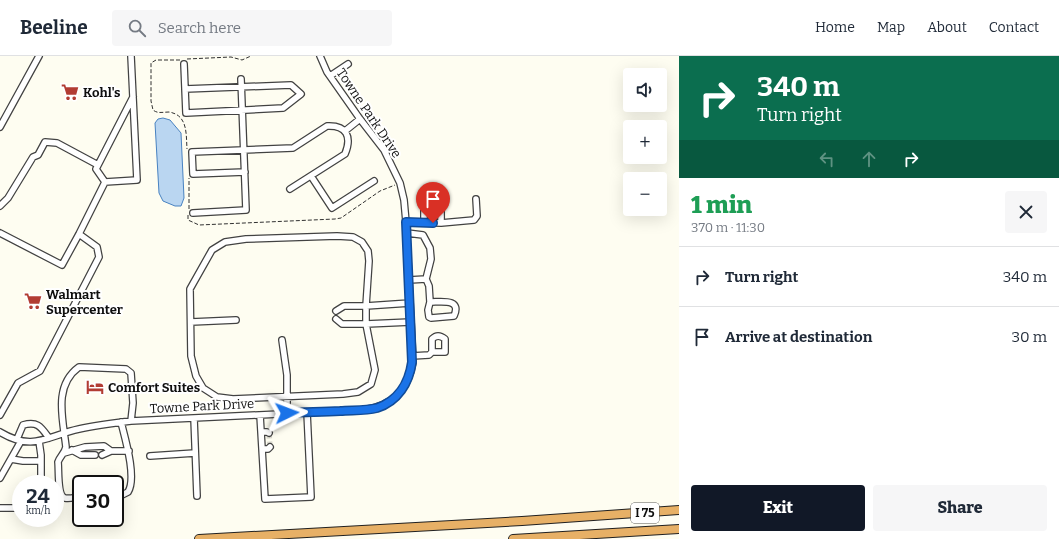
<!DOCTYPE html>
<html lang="en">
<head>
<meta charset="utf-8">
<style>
  body { margin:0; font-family:Bitter,serif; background:#f6f6f7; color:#1f2937; height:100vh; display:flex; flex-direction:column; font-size:15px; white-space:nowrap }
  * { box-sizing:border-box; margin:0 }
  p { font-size:13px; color:#747a83 }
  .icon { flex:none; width:22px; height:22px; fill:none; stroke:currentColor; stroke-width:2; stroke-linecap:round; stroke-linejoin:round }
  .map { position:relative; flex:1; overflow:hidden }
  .panel { display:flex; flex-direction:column; background:#fff; width:380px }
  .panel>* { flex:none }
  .hud { background:#0b6e4f; color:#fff; overflow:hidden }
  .tools { position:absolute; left:623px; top:12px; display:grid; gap:8px }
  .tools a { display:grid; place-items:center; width:44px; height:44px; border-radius:4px; background:#fff; box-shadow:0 4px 16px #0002; font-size:20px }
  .speed { position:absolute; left:12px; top:419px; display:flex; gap:8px; font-size:20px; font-weight:700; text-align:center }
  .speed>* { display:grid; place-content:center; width:52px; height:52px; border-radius:50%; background:#fff; box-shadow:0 4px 16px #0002; line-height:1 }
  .speed small { font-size:10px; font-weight:400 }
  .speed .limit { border:2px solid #111; border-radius:6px; background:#fff; color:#111 }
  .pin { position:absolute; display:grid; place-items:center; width:34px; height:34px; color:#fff; margin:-41px -17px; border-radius:50% 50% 50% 0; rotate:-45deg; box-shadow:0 0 4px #0007 }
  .pin .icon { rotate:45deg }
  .me { position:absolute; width:44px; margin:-22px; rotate:87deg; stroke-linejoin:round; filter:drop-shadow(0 0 3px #0008) }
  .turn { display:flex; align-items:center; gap:14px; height:84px; padding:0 12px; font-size:18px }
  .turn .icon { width:52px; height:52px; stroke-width:2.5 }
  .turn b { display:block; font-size:28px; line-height:34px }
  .lanes { display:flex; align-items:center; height:38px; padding:0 12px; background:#0003; justify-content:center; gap:20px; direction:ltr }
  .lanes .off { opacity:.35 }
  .round { display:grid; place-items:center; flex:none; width:42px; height:42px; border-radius:4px; background:#f6f6f7 }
  .overview { display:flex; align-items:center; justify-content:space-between; height:68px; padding:0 12px }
  h1 { font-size:24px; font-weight:800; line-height:30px; color:#1e9e55 }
  .button { display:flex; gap:8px; margin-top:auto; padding:8px 12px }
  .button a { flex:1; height:46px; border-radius:4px; background:#111827; color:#fff; font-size:16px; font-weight:800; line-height:46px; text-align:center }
  .button a+a { background:#f6f6f7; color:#1f2937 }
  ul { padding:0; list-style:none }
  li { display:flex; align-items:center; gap:12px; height:60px; padding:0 12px; border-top:1px solid #e0e1e3 }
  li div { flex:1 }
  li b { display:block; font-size:15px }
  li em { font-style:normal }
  header { display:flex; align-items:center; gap:24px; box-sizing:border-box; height:56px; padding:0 20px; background:#fff; border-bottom:1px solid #e0e1e3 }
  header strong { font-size:19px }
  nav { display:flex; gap:22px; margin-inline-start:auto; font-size:14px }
  .search { width:280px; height:36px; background:#f6f6f7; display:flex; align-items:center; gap:10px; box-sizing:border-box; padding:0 14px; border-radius:4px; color:#747a83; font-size:15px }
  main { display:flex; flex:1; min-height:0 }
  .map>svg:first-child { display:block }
</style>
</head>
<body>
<header>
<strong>Beeline</strong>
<div class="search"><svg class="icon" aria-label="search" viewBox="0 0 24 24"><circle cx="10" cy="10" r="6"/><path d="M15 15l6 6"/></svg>Search here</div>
<nav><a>Home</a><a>Map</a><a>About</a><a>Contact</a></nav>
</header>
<main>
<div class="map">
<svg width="679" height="483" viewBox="0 0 679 483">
  <rect width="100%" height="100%" fill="#fefdf1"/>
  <path fill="#bad6f1" stroke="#4882c1" d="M163 62 170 64 181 77 184 142 181 150H175L163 145 159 137 155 67 158 63Z"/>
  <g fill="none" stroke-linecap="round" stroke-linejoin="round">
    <path stroke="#dad9cf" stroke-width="5.5" stroke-dasharray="5.5 3" stroke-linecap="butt" d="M269 377 270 391"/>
    <g stroke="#424242" stroke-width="8">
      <path id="minor" d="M184 8 186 57 283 52 301 38 291 29 185 33
        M330 20 348 8
        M0 71 39 0
        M345 75 360 63
        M245 116 193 118 192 96 293 92 327 70C347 69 352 81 345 98L290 133
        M311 120 332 152 374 125
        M105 126 137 124 131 0
        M0 150 8 142 33 101 38 99 45 86 57 87 98 109
        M193 157 246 154 241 23
        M406 166 441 167 474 164 477 160 476 143
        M424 167V144L426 141C429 141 434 140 437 141 442 143 441 162 441 167
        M0 177 62 209 79 178 105 126 96 113 133 41
        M407 177 423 179 430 192 431 203 426 223 429 230 430 246 428 254 429 261 431 262 454 260C462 242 441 246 430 246
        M409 224 426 223
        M410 247 366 250 369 205 368 195 362 186 353 181 337 180 246 183 225 186 212 194 190 233 191 300 196 320 203 332 217 341 233 343 343 338 358 336 371 328 375 314 366 268 411 266
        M336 263 342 268H366V250H344L336 255
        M191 266 236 264
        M282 284 287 319V357
        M412 300 429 299 432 296H445V283C440 279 436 279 432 283V296
        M0 359 18 327 40 315 99 201 97 191 79 178
        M260 359 265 443 311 441 307 356
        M194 362 197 440
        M0 376C33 396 47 380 79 373 97 369 114 367 131 365L363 354C392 350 408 335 413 306L406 166 404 144 400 127 384 94 360 63 327 16 320 0
        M261 376H267L269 377
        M17 383 23 369C38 365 41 371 49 382
        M39 385 41 399V428
        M262 393H268L270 391
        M72 394 81 399H95
        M64 397 85 391 104 390 111 395H129
        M102 399 111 395
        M150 400 195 397
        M11 403 23 405H41
        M0 422 21 385
        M115 440 122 439 128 436C137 422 125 382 121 366
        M81 441C76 441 70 443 65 442 57 440 59 413 58 406 60 400 65 397 66 391 63 363 53 330 79 311L126 313 131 317 133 347 131 365
        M0 452H21"/>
    </g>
    <g stroke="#202020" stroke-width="10">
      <path id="highway" d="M199 483 522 465 679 454
        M513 483 679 473"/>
    </g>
    <path stroke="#313131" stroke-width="1" stroke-dasharray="4 2" stroke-linecap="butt" d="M187 3 231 1 242 4 251 0
      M180 4H156L151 7V45L153 54C158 58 163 56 169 56 188 59 186 78 187 93
      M189 153V122
      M188 159V164L199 169 335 163 341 162 380 135 395 129"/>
    <use href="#minor" stroke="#fff" stroke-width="5.5"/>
    <use href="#highway" stroke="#e7b066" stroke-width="8"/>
  </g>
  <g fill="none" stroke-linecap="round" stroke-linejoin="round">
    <g stroke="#114b97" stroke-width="10">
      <path id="route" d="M287 357C305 356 322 356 340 355 352 354 365 355 377 352 398 345 409 327 412 306L406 166 433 167"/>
    </g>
    <use href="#route" stroke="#1a73e8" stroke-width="7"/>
  </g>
  <defs>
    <g id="supermarket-bare" transform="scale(1.38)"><path d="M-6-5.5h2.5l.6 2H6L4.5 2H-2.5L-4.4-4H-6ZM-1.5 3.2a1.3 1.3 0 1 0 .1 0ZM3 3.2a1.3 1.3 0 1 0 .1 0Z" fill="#b23c33" stroke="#fff" stroke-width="2.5" paint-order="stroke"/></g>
    <g id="hotel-bare" transform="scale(1.38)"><path d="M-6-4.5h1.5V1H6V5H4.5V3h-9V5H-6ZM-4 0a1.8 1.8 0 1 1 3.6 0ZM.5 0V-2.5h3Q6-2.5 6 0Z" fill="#b23c33" stroke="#fff" stroke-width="2.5" paint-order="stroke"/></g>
  </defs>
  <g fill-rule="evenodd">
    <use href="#supermarket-bare" x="70" y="36"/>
    <use href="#supermarket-bare" x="33" y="245"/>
    <use href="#hotel-bare" x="95" y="331"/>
  </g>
  <g text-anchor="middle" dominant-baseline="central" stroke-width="4" stroke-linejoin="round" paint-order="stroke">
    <rect fill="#fff" stroke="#575757" stroke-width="1" x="631" y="447" width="28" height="20" rx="3"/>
    <g font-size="12" font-weight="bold" fill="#0f0f0f">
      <text x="645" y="457">I 75</text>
    </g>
    <g font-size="13" font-weight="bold" fill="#0f0f0f" stroke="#fff" text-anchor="start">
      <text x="83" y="36">Kohl's</text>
      <text x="46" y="238">Walmart<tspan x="46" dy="15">Supercenter</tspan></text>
      <text x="108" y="331">Comfort Suites</text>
    </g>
    <g font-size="13" fill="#0f0f0f" stroke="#fff">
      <text transform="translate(369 57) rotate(56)">Towne Park Drive</text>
      <text transform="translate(202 350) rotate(-3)">Towne Park Drive</text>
    </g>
  </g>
</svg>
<div class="tools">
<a><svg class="icon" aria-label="sound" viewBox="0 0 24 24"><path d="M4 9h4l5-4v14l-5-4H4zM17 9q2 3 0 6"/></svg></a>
<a>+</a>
<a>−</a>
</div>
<div class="speed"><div>24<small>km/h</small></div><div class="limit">30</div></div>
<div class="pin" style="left:433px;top:167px;background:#d93025"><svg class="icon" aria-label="arrive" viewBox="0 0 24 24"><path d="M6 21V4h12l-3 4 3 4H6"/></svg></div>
<svg class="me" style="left:287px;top:357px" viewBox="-20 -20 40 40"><path d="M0-17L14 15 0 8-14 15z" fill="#1a73e8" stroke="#fff" stroke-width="4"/></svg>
</div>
<section class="panel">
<div class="hud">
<div class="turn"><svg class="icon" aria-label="right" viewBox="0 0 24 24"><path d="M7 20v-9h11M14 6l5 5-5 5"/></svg><div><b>340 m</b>Turn right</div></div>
<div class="lanes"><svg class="icon off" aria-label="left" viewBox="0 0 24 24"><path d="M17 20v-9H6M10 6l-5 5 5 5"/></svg><svg class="icon off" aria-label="ahead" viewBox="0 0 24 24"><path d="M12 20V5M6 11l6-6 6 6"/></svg><svg class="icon" aria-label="right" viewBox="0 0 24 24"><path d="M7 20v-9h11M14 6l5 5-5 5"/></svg></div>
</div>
<div class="overview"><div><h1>1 min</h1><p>370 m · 11:30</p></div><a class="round"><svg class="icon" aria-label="close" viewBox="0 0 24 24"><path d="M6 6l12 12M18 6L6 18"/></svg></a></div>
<ul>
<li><svg class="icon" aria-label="right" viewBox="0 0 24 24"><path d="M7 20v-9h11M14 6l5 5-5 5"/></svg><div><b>Turn right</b></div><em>340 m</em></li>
<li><svg class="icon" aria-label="arrive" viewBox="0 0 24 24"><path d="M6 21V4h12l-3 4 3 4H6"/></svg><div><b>Arrive at destination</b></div><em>30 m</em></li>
</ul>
<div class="button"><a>Exit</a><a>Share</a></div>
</section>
</main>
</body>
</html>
